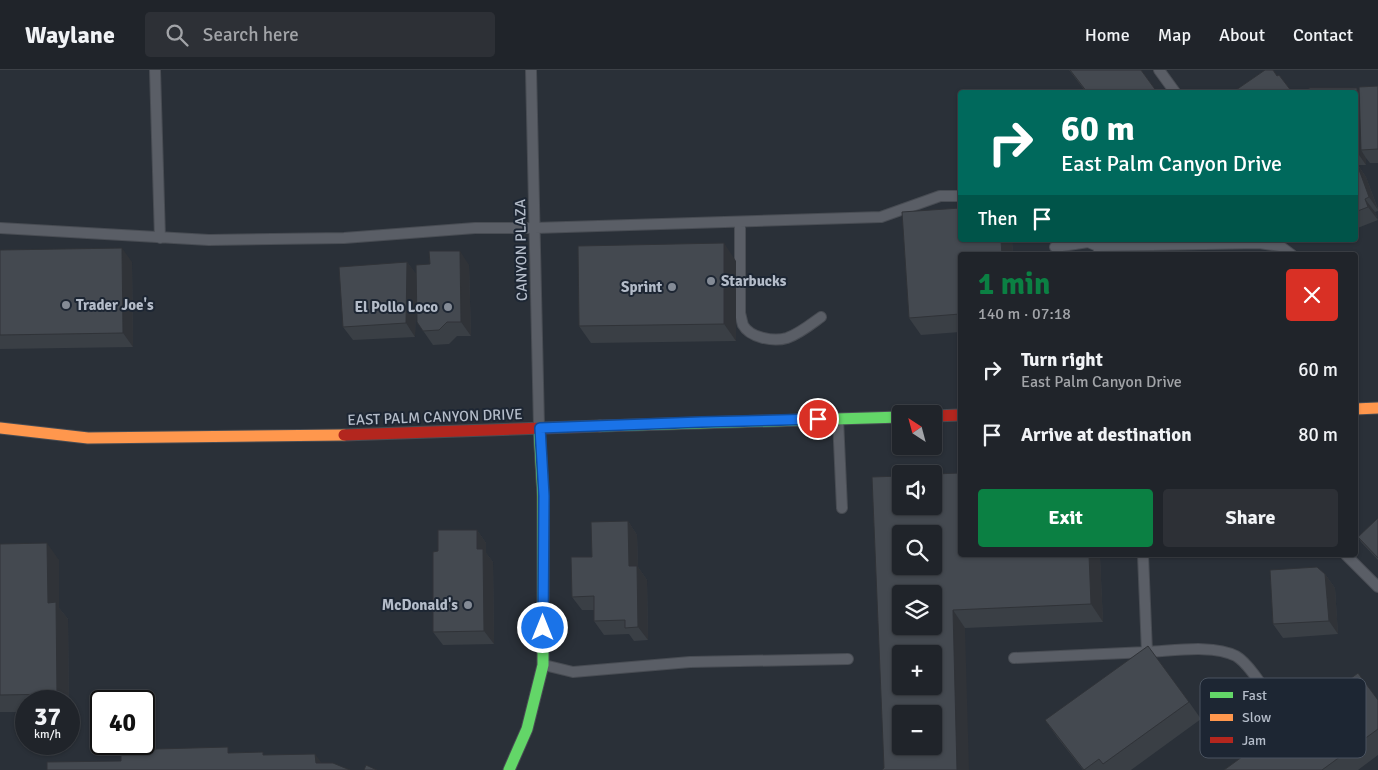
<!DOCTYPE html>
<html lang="en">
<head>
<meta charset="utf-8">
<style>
  body { margin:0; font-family:Signika,sans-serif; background:#2d3036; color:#f1f3f6; height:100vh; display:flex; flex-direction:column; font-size:19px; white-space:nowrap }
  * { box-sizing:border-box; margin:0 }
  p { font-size:16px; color:#a2a4a8 }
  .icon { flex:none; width:28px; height:28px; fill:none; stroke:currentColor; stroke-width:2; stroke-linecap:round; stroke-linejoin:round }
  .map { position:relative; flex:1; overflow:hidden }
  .details { position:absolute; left:958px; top:182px; width:400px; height:305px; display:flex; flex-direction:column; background:#20242a; border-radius:5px; box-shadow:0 1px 4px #0004,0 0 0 1px #3d4147 }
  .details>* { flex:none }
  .banner { position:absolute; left:958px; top:20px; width:400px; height:152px; border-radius:5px; box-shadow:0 1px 4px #0004,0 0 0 1px #3d4147; background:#00695c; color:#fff; overflow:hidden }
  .needle { width:32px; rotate:324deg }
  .tools { position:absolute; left:892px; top:335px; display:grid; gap:10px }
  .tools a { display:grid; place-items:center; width:50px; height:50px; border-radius:5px; background:#20242a; box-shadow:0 1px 4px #0004,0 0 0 1px #3d4147; font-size:25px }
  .speed { position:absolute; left:15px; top:620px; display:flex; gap:10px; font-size:25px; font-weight:700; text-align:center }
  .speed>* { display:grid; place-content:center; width:65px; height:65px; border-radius:50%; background:#20242a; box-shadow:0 1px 4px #0004,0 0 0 1px #3d4147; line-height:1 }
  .speed small { font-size:12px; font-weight:400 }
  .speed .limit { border:2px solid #111; border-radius:8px; background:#fff; color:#111 }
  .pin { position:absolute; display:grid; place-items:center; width:42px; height:42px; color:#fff; margin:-21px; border:2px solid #fff; border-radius:50%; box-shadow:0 1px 5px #0007 }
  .me { position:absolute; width:55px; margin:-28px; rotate:0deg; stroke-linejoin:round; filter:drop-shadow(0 0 4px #0008) }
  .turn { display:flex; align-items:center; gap:18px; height:105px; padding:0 20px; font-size:22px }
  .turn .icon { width:65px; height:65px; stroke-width:2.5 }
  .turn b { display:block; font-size:35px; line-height:42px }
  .then { display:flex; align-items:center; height:48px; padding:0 20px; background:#0003; gap:10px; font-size:19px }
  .round { display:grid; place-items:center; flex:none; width:52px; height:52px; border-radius:5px; background:#2d3036 }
  .summary { display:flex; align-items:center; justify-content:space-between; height:85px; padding:0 20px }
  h1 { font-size:30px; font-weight:700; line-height:38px; color:#0b8043 }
  .primary-button { display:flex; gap:10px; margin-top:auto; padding:10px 20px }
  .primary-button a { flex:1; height:58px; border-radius:5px; background:#0b8043; color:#fff; font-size:20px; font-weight:700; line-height:58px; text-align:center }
  .primary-button a+a { background:#2d3036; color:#f1f3f6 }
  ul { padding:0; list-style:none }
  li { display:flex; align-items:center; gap:15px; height:65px; padding:0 20px }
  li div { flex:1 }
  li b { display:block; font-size:19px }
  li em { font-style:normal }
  header { display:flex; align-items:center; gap:30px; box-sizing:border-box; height:70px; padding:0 25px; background:#20242a; border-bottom:1px solid #3d4147 }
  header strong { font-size:24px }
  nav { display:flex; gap:28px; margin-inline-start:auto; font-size:18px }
  .search { width:350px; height:45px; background:#2d3036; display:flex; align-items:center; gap:12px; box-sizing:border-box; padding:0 18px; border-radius:5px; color:#a2a4a8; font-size:19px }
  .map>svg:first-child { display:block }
</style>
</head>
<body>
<header>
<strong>Waylane</strong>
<div class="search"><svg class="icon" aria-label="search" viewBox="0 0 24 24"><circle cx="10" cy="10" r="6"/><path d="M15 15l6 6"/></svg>Search here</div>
<nav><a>Home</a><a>Map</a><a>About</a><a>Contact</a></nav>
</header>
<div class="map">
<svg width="1378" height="700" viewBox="0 0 1378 700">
  <rect width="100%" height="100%" fill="#2a3038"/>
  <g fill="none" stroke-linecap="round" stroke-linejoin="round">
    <g stroke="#484c53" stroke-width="12">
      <path id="lane" d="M155 0 160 168
        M531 0 539 357
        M1159 0 1175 22
        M740 152V243C741 247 742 252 743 255 750 268 774 272 787 268 799 264 810 255 821 247
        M0 158 209 170 344 168 475 158H535L881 147 940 126H960
        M1098 176 1259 173 1280 176 1292 185
        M1055 177 1088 172 1098 176 1100 185
        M838 349 842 438
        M1346 485 1378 517
        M1147 582C1172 581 1213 574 1236 586 1250 594 1268 625 1277 638
        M1014 588 1147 582 1143 485
        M544 595 573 602 690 592 848 589"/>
    </g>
    <g stroke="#484c53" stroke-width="13">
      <path id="fast" d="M600 356 901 347
        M509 700 527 659 543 595V426L539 358"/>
    </g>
    <g stroke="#484c53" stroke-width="13">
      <path id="slow" d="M1355 339 1378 338
        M0 358 88 368 344 365"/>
    </g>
    <g stroke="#484c53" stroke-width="13">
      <path id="jam" d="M934 346 960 345
        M344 365 600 356"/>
    </g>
    <use href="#lane" stroke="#5a5e66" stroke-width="10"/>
    <use href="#fast" stroke="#63d668" stroke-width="11"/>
    <use href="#slow" stroke="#ff974d" stroke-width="11"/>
    <use href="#jam" stroke="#b3261e" stroke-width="11"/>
  </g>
  <path fill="#3a3f45" d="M1069 0H1141L1157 22H1086Z
    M1378 16V93H1370L1366 88V95H1358L1366 107 1378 139V141L1375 142 1378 150 1355 159V22Z
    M960 170H1012L1013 185H960V262L921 265 909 248Z
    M0 180 132 192 133 277 0 279Z
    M736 191V271L591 273 579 256Z
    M407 192 416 204 469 195 471 266H457L449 274 433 275 417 252 416 227 415 267 353 270 343 257Z
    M1378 448V490L1361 472 1358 467Z
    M628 451 637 465 638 497 647 510 648 570 634 571 629 564 604 565 594 551V540H582L572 527 592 487Z
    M477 460 486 473V483L493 492 494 574 443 575 433 562 438 481Z
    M0 474 59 490V538L68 549 69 641V631H26V642H0Z
    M960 485H1108V487H1100L1103 552 965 558 884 698Z
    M1325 504 1335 518 1338 564 1283 568 1273 554Z
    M1378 630V685L1358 700H1224L1324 639Z
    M1189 632 1201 649 1131 700H1083L1057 667 1045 650Z"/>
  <path fill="#303338" d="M1357 18 1367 31 1361 80 1366 88V95L1357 82Z
    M1357 94 1366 107 1378 140 1369 127Z
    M1365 129 1375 142 1378 150 1368 137Z
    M1001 170H1012L1013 185H1002Z
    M724 173 736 191V271L724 254Z
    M122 178 132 192 133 277 123 263Z
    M460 181 469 195 471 266 461 252Z
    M407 192 417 205 415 267 406 253Z
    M628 451 637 465 638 497 647 510 648 570 638 557 629 496Z
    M477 460 486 473V483L493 492 494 574 484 561 477 479Z
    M47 473 59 490V538L68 549 69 641V631H62L57 624 48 533Z
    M1089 485H1098L1100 487 1103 552 1091 534Z
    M1325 504 1335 518 1338 564 1329 551Z
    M953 540 965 558 969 700H957Z
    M315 684 327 700 316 693Z"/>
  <path fill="#444950" stroke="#303338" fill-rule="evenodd" d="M1070 0H1141L1157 22H1087Z
    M1265 0H1273L1277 6 1279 5 1292 22H1233Z
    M1378 16V79L1361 80 1359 17Z
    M1309 18H1357V82H1355V22H1309Z
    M1355 94H1357L1369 127 1365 129 1368 137 1355 142Z
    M960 138V170H1001L1002 185H960V244L909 248 902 142Z
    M724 173V254L579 256 578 176Z
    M122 178 123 263 0 265V180Z
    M429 181H460L461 252H447L439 260 423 261 417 252 416 195 430 194Z
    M407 192 406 253 343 257 339 197Z
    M960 403V485H1089L1091 534 953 540 957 700H882L884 698 872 407 901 406V436H934V404ZM901 464H934V496H901ZM901 524H934V556H901ZM901 584H934V616H901ZM901 644H934V676H901Z
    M1378 448V488L1358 467Z
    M628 451 629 496H637L638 557 625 558V550L594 551V526L572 527 571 487H592L591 452Z
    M438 460H477V479H483L484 561 433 562V482L438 481Z
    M47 473 48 533 56 532 57 624 0 625V474Z
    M1317 497 1325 504 1329 551 1273 554 1270 500Z
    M1148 576 1189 632 1103 694 1099 689 1084 700 1045 650Z
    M1358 603 1378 630V659L1322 700H1224L1319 631 1324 639 1340 627 1335 620Z
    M228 677V683L263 682V685L315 684 316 693H333L350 700H47V692L121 691V680Z
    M366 695 377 700H364Z"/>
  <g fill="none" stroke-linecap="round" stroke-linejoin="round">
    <g stroke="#114b97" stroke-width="12">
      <path id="route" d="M543 558 544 426 540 358 701 352 818 349"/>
    </g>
    <use href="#route" stroke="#1a73e8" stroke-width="9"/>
  </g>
  <g fill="#848b96" stroke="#1d2633" stroke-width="2">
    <circle cx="711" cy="211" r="5"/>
    <circle cx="672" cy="217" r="5"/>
    <circle cx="66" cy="235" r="5"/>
    <circle cx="448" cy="237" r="5"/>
    <circle cx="468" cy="535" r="5"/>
  </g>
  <g text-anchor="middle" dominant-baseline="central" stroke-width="4" stroke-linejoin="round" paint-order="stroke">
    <g font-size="15" fill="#b4bcc9" stroke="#1d2633">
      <text transform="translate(521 180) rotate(-91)">CANYON PLAZA</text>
      <text transform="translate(435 347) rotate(-2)">EAST PALM CANYON DRIVE</text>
    </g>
    <g font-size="15" font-weight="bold" fill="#b4bcc9" stroke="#1d2633" text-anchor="end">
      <text x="721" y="211" text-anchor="start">Starbucks</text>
      <text x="662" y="217">Sprint</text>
      <text x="76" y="235" text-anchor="start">Trader Joe's</text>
      <text x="438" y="237">El Pollo Loco</text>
      <text x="458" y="535">McDonald's</text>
    </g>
  </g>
  <rect x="1200" y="608" width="166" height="80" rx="8" fill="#1d2633" stroke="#4a5360" stroke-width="1"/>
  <rect x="1210" y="622" width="23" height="6" fill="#63d668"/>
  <rect x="1210" y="644" width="23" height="7" fill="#ff974d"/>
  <rect x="1210" y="667" width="23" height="6" fill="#b3261e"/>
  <g font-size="14" fill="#b4bcc9">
    <text x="1242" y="630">Fast</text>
    <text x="1242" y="652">Slow</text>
    <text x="1242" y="675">Jam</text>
  </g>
</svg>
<div class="tools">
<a><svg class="needle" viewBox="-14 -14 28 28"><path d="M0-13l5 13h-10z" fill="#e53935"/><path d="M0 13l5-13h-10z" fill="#a2a4a8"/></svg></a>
<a><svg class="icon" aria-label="sound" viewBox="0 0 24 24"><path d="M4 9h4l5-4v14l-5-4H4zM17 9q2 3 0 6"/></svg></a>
<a><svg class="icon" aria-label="search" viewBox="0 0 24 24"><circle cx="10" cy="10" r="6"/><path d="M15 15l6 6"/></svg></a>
<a><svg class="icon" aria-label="layers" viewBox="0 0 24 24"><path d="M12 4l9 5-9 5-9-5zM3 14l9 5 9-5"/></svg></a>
<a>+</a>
<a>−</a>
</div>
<div class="speed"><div>37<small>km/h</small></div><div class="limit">40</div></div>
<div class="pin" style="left:818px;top:349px;background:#d93025"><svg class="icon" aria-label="arrive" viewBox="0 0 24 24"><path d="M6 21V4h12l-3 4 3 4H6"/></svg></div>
<svg class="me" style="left:543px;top:558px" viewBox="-20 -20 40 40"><circle r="17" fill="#1a73e8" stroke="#fff" stroke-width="3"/><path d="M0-11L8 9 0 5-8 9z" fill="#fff"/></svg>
<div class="banner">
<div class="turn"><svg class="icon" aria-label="right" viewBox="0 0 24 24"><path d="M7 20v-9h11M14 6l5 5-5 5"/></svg><div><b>60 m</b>East Palm Canyon Drive</div></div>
<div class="then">Then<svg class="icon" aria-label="arrive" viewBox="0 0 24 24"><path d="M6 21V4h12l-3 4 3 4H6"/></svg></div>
</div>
<section class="details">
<div class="summary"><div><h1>1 min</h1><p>140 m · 07:18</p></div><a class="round" style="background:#d93025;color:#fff"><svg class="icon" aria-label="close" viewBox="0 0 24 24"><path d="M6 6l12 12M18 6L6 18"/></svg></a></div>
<ul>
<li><svg class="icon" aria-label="right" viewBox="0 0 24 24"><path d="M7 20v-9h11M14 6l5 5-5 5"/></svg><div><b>Turn right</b><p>East Palm Canyon Drive</p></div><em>60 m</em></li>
<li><svg class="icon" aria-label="arrive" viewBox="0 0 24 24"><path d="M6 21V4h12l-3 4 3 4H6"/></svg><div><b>Arrive at destination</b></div><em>80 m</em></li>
</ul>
<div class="primary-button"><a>Exit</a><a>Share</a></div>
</section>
</div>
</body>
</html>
